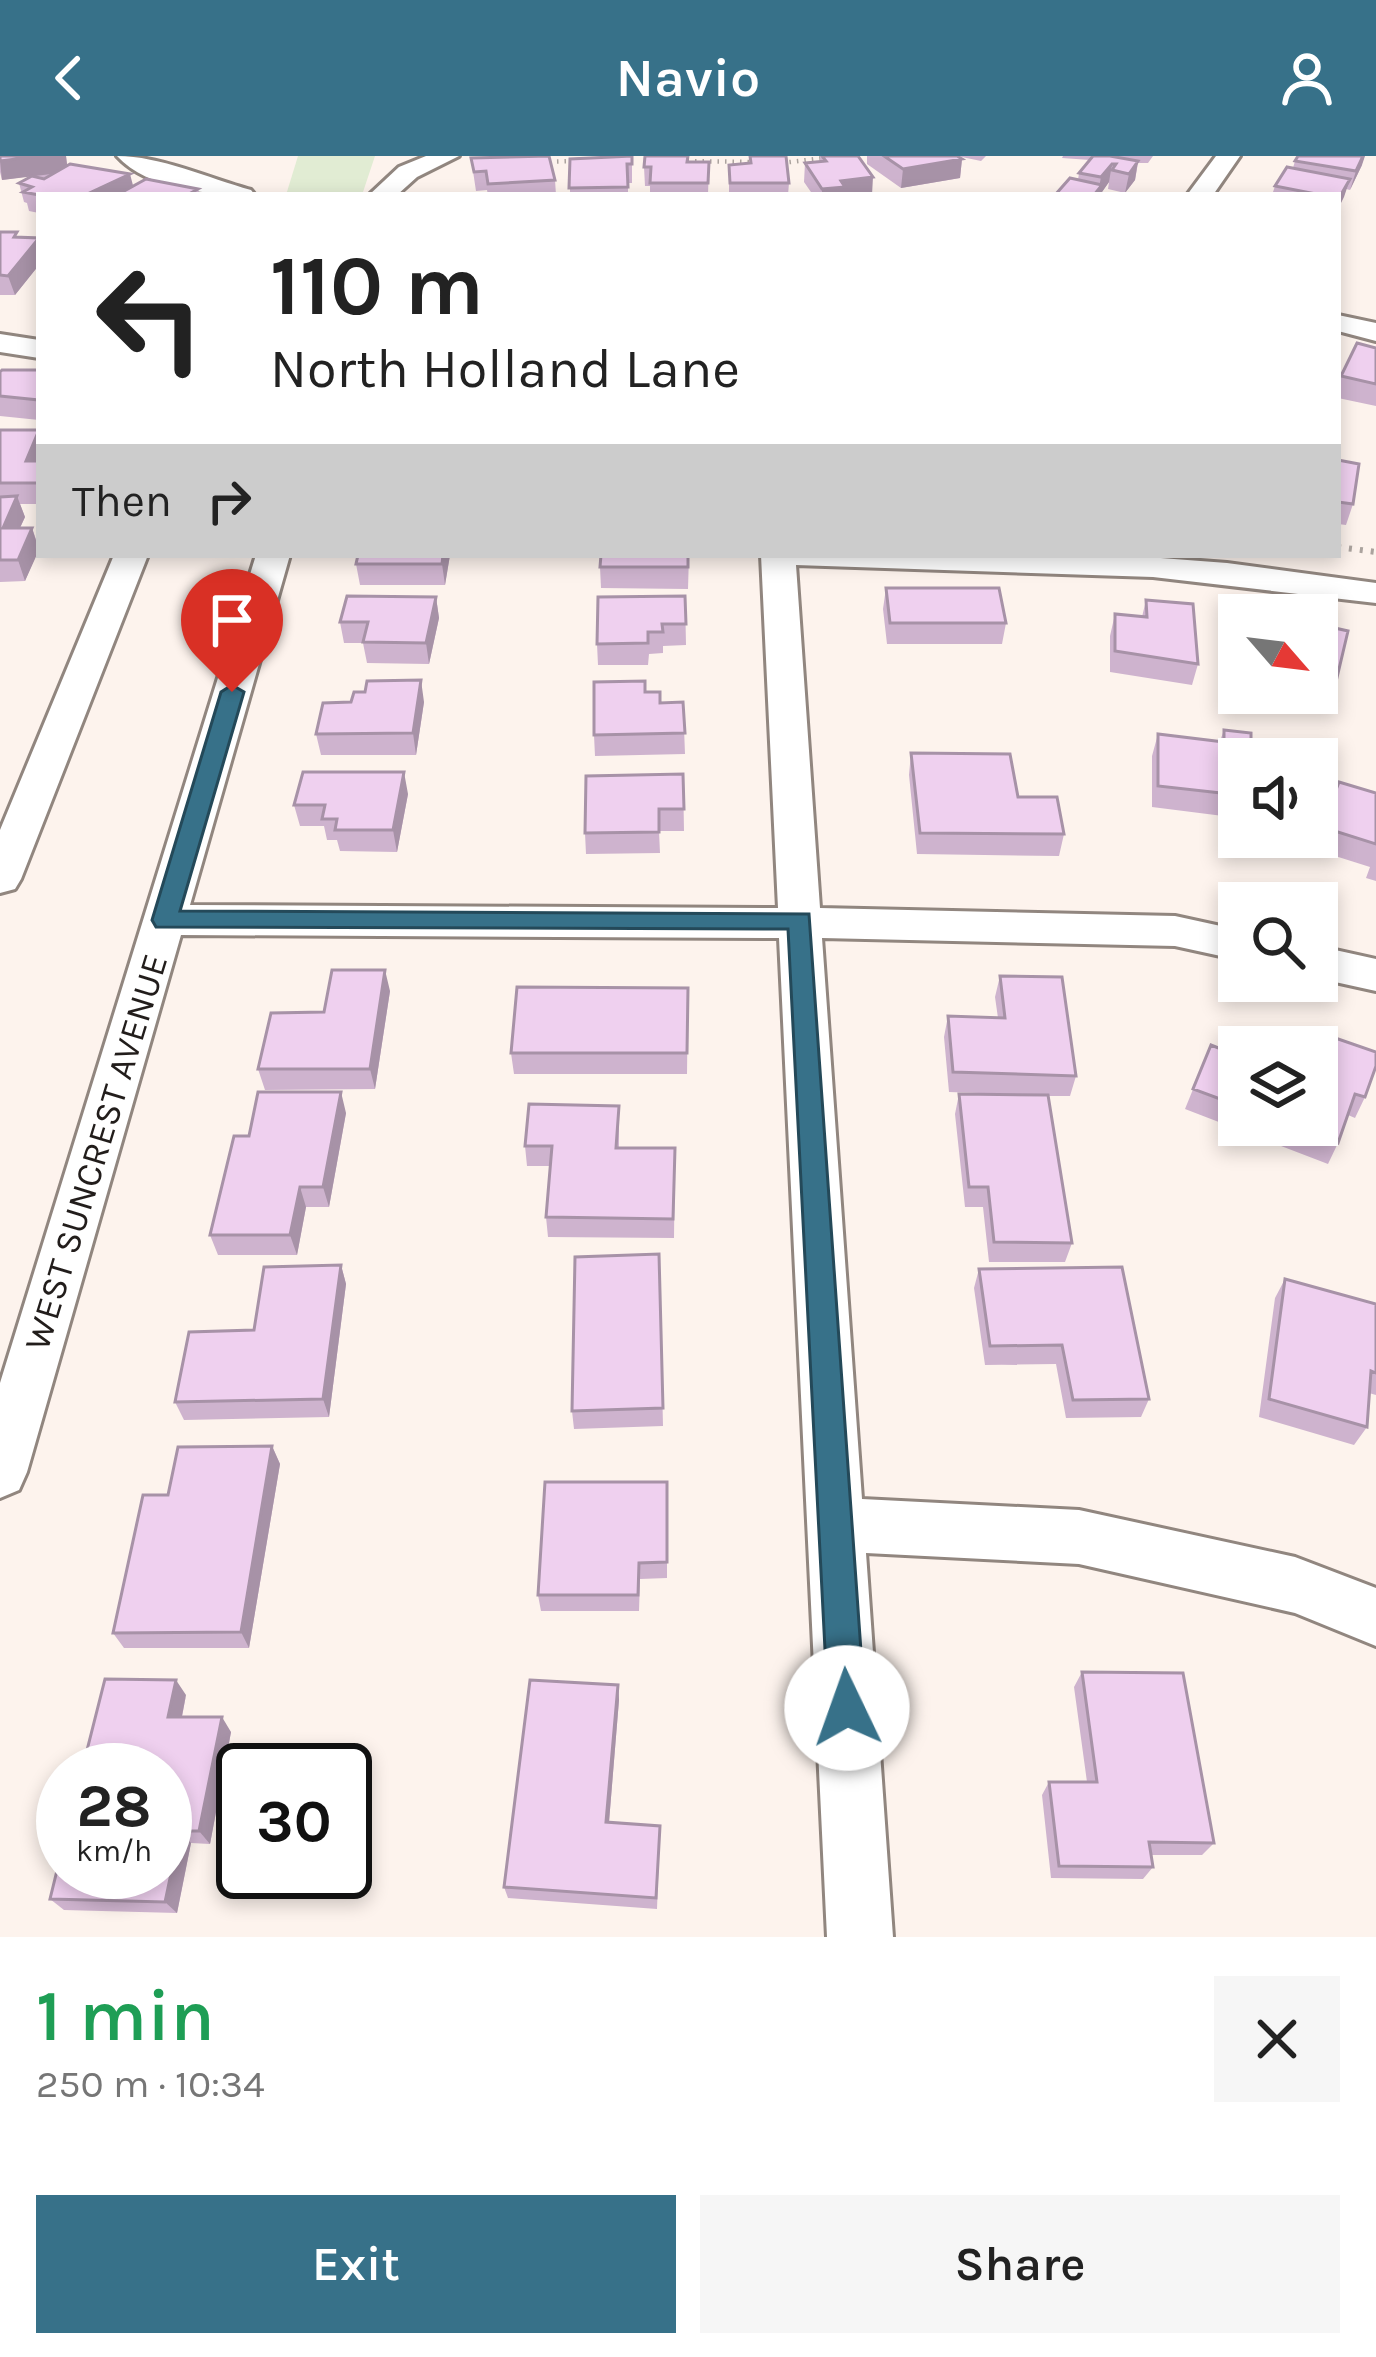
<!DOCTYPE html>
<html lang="en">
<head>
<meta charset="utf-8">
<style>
  body { margin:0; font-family:Karla,sans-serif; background:#f6f6f6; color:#222; height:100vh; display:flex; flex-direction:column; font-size:45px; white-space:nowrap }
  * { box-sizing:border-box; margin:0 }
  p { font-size:39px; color:#767676 }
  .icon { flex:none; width:66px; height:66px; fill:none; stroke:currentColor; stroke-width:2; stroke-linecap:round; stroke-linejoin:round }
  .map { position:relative; height:1781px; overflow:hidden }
  .details { display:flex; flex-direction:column; background:#fff; flex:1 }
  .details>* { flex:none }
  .top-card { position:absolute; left:36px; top:36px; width:1305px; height:366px; border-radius:0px; box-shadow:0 6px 18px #0003; background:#fff; color:#222; overflow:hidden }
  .needle { width:78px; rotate:118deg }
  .fabs { position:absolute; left:1218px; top:438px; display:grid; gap:24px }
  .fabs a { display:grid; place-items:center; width:120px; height:120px; border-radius:0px; background:#fff; box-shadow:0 6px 18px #0003; font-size:60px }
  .speed { position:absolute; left:36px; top:1587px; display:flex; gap:24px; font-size:60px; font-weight:700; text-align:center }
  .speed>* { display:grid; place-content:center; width:156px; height:156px; border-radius:50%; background:#fff; box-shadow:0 6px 18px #0003; line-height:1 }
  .speed small { font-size:30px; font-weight:400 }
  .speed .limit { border:6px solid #111; border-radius:18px; background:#fff; color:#111 }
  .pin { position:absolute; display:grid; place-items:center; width:102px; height:102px; color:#fff; margin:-123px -51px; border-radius:50% 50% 50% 0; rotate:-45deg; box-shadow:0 0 12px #0007 }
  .pin .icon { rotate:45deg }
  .me { position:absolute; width:132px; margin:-66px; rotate:357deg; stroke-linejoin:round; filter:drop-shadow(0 0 9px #0008) }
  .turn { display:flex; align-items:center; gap:42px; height:252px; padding:0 36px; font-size:54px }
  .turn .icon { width:156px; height:156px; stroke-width:2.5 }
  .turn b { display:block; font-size:84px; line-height:102px }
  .then { display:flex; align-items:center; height:114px; padding:0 36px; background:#0003; gap:24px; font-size:45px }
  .round { display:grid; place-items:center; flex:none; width:126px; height:126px; border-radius:0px; background:#f6f6f6 }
  .head { display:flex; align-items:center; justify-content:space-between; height:204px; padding:0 36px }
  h1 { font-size:72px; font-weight:600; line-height:90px; color:#1e9e55 }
  .cta { display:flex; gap:24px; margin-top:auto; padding:24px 36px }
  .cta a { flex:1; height:138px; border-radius:0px; background:#377189; color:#fff; font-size:48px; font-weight:600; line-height:138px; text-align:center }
  .cta a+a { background:#f6f6f6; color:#222 }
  header { display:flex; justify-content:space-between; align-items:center; height:156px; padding:0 36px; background:#377189; color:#fff; font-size:54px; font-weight:600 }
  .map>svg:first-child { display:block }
</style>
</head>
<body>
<header><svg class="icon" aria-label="back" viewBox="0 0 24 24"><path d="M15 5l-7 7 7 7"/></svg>Navio<svg class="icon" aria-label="person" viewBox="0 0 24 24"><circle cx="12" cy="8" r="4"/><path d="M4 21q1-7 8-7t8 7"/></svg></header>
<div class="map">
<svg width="1376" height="1781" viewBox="0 0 1376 1781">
  <rect width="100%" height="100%" fill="#fdf3ed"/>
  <path fill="#e1ecd3" d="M298 0H375L362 39H286Z"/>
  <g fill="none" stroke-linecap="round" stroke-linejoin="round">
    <g stroke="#91867f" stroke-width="6">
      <path id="street" d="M117 0C160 0 208 22 251 34L255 39C211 39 148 34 117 0Z
        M426 0H459L417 21 397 39H369L399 11Z
        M1216 0H1240L1213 39H1187Z
        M1338 159 1376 167V185L1338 175Z
        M0 178 39 184V202L0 196Z
        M114 399H148L21 723 15 733 0 737V674Z
        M256 399H290L190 749 778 752 761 399H1121L1227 407 1376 427V447L1153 421 796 409 820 752 1175 760 1239 774V804L1175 790 822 782 862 1343 1079 1354 1295 1401 1376 1432V1490L1295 1457 1079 1408 866 1397 893 1781H827L779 782 181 779 27 1316 19 1334 0 1342V1227Z
        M1317 790 1376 803V835L1317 822Z"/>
    </g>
    <path stroke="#aba39e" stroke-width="4.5" stroke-dasharray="1.5 6" stroke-linecap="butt" d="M680 5 755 6
      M542 6 575 5
      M782 7 840 0"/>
    <path stroke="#aba39e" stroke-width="6" stroke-dasharray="3 8" stroke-linecap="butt" d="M1338 391 1376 396"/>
    <use href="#street" fill="#fff" fill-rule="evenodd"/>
  </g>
  <path fill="#ceb3ce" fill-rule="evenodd" d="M0 0H69H66L67 10 133 30 198 33 200 39H39V57L29 55 27 47 24 46 19 27 31 20 2 24 0 16Z
    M632 0V27H628V39H570V3Z
    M750 0 789 27 788 39H729V9L750 7Z
    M820 0H858L872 39H813L804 26 805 7 820 6Z
    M867 0H986L981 5 957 0 962 3 960 22 901 32 867 8Z
    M1063 0H1153L1148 7H1138L1135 24 1125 37 1108 33 1109 26 1101 37 1078 24 1079 17 1090 4 1062 2Z
    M471 2 555 24 556 39H488L487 34 476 35Z
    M1295 5 1362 9 1350 34 1346 33 1338 53V39H1272L1275 30 1293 12Z
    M687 6H709L708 39H650V30H645L644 11Z
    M0 76 18 81 39 82V109L15 139H0Z
    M1376 192V250L1338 242V228L1341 220Z
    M39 214V264L0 260V216Z
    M0 274H39V348H20L25 361 20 372H32L39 392 25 425 0 426Z
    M1338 304 1353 348 1346 369 1338 368Z
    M358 399H450L445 429H360L356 408Z
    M689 399 688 433 601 432 600 411Z
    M886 432 1006 467 1002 488H887L883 453Z
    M685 440 686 489 663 490V497L649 498 648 509H598L597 488Z
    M436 441 439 462 429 508 367 507 363 487H344L340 466Z
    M1146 444 1198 508 1192 529 1110 516V480L1115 458 1142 461Z
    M1317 468 1335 530 1327 552 1264 537H1317Z
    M645 536 660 547 683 546 685 598 595 600 594 579Z
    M424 546 416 599H321L316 578Z
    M1224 574 1251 589 1239 603V662L1152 651V600L1158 578 1220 585Z
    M911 597 1018 641 1064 678 1059 700 917 698 909 619Z
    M683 618 684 675H659L660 697 586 698 585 677Z
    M1339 626 1376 637V725L1366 722 1370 711 1313 693Z
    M408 638 397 696 340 695 337 684H327L324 670H300L294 649Z
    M1000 820 1076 920 1070 940H1048L1072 1087 1065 1106H989L983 1051H965L955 958 959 938H1008L949 936 944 881 948 860 998 862 995 841Z
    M688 832 687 918H514L511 897Z
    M390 835 375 933 265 934 258 913 324 856Z
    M1273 875 1309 888 1315 875 1376 896V910L1365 941 1355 962 1348 959 1338 987 1328 1008 1185 953 1211 889 1231 896 1239 876 1268 887ZM1239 891H1317V969H1239Z
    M619 950V992H675L674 1082 548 1081 546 1061 550 1010H527L525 990Z
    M346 957 329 1051H306L297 1099H218L210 1079 249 980Z
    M659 1098 663 1270 574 1273 572 1255Z
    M341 1109 346 1128 329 1261 184 1264 175 1246 254 1174Z
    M979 1113 1149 1243 1141 1261 1066 1262 1056 1208 985 1209 974 1132Z
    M1285 1123 1376 1148V1239L1369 1237 1367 1271 1354 1289 1259 1261 1275 1142Z
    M272 1290 280 1308 249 1492H124L113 1477 168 1339Z
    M667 1326V1422L640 1423 639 1455H541L538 1439Z
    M1082 1516 1214 1687 1202 1699H1151L1153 1711 1143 1723 1051 1722 1042 1639 1049 1626H1087L1074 1531Z
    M618 1529 619 1544 609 1666 660 1670 657 1753 508 1742 504 1731Z
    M186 1539 182 1561 231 1576 210 1688 191 1687 177 1757 64 1754 50 1743 165 1614Z"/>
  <path fill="#a792a7" d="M40 0H69H66L68 16 2 24 0 5Z
    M1363 0H1365L1362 9 1350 34 1356 15Z
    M962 3 960 22 901 32 903 13Z
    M1138 5 1135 24 1125 37 1129 18Z
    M1112 8 1109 26 1100 39H1094L1099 32 1101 21Z
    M130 18 135 37 130 39H85Z
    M873 21 872 39H822V33L841 25Z
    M1350 23 1344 41 1338 53 1339 42Z
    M39 82V109L15 139 8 120Z
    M39 277V312L26 305Z
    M17 340 25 361 10 393 3 372Z
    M32 372 39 394 25 425 18 404Z
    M443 399H450L445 429 442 408Z
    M436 441 439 462 429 508 426 487Z
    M421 524 424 546 416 599 413 577Z
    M404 616 408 638 397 696 393 674Z
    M385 814 390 835 375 933 370 913Z
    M341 936 346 957 329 1051 323 1031Z
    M300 1031 306 1051 297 1099 290 1079Z
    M341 1109 346 1128 329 1261 323 1243Z
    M272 1290 280 1308 249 1492 241 1476Z
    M176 1524 186 1539 179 1575 168 1561Z
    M618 1529 619 1544 608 1678 606 1666Z
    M222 1561 231 1576 210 1688 199 1675Z
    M180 1675 191 1687 177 1757 165 1746Z"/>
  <path fill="#efd0ef" stroke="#a792a7" stroke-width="3" d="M0 0H40L0 5Z
    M549 0 555 24 488 28 486 15 474 16 471 2Z
    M632 0V8H627L628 31 569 32 570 3Z
    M645 0H688L687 6H709L708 27H650L651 11H644Z
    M750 0H786L789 27H730L729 9 751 7Z
    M822 0H858L873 21 841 25 845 31 822 33 805 7 826 5Z
    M884 0H957L962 3 903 13Z
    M1093 0H1110L1138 5 1129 18 1112 14 1116 8H1112L1101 21 1079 17Z
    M1298 0H1363L1356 15 1295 5Z
    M70 8 130 18 85 39H39L23 36 32 31 19 27 32 20 44 23Z
    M1287 11 1350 23 1339 42 1338 39H1321L1275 30Z
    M1070 22 1102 29 1094 39H1055Z
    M146 23 198 33 187 39H117Z
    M0 76H17L14 81 39 82 8 120 0 119Z
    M1357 187 1376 192V228L1341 220Z
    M2 214H39V244L0 240V216Z
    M0 274H39L26 305H39V327H0Z
    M1338 304 1359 308 1353 348 1338 346Z
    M17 340 3 372H32L18 404H0V341Z
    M358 399H443L442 408H356Z
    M601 399H688V411H600Z
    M886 432H999L1006 467H890Z
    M347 440 436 441 426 487 363 486 368 466H340Z
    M685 440 686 468H662L663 476H648V487L597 488 598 441Z
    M1146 444 1193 448 1198 508 1115 495V458L1147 461Z
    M1317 468 1348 475 1335 530 1317 526Z
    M421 524 413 577 316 578 323 547 351 546 354 536H365L367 525Z
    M645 525V536H660V547L683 546 685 577 594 579V526Z
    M1224 574 1251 577V589L1302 594 1303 603H1239V639L1158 630V578L1224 586Z
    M911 597 1010 598 1018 641H1057L1064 678 920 677Z
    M303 616H404L393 674H335L337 663H322L325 649H294Z
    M683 618 684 653H659V676L585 677 586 620Z
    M1339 626 1376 637V688L1322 671Z
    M332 814H385L370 913H258L271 857 324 856Z
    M1000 820 1062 821 1076 920 953 916 948 860 1005 862Z
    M517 831 688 832 687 897H511Z
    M1273 875 1310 888 1315 875 1376 896V910L1365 941 1355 938 1338 987 1289 969H1317V891H1239V950L1193 933 1211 889 1231 897 1239 876 1270 888Z
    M258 936H341L323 1031H300L290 1079H210L234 980H249Z
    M959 938 1048 939 1072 1087 994 1086 988 1031H969Z
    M529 948 619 950 616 992H675L673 1063 546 1061 552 990H525Z
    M659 1098 663 1252 572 1255 575 1101Z
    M341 1109 323 1243 175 1246 189 1176 254 1174 264 1111Z
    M1122 1111 1149 1243 1073 1244 1062 1189 990 1190 979 1113Z
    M1285 1123 1376 1148V1217L1371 1215 1367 1271 1269 1243Z
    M272 1290 241 1476 113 1477 143 1339H168L178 1291Z
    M545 1326H667V1406L639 1407 638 1439H538Z
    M1082 1516 1183 1517 1214 1687 1149 1686 1153 1711 1059 1710 1049 1626H1097Z
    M105 1523 176 1524 168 1561H222L199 1675H180L165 1746 50 1743 63 1690V1716H165V1614H82Z
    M530 1524 618 1529 606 1666 660 1670 656 1742 504 1731Z"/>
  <path fill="#377189" stroke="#244959" stroke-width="3" d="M232 529 244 536 180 755 809 758 865 1552 860 1565 847 1570 834 1565 828 1552 788 773 156 771 152 764 221 536Z"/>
  <g text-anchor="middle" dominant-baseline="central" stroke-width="10" stroke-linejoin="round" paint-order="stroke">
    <g font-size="36" fill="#221d1b" stroke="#fff">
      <text transform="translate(96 996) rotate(-73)">WEST SUNCREST AVENUE</text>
    </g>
  </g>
</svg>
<div class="fabs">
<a><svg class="needle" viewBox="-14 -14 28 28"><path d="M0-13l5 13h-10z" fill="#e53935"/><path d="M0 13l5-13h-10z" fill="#767676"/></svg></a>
<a><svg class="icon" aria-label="sound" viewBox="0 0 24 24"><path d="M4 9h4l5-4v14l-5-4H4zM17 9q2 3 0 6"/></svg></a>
<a><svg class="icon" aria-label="search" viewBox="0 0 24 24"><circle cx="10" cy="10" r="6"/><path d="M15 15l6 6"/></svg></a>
<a><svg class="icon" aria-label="layers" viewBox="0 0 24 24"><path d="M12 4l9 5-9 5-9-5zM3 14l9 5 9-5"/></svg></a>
</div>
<div class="speed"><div>28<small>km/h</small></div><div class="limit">30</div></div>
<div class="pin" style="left:232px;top:536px;background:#d93025"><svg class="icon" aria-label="arrive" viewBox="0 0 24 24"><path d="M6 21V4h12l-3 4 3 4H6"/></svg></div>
<svg class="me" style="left:847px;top:1552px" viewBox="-20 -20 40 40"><circle r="19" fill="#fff"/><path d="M0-13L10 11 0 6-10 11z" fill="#377189"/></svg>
<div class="top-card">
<div class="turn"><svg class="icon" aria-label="left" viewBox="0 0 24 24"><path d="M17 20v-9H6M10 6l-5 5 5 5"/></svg><div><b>110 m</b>North Holland Lane</div></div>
<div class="then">Then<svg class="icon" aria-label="right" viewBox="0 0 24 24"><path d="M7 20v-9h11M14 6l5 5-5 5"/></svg></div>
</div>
</div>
<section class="details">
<div class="head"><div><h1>1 min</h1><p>250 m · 10:34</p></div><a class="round"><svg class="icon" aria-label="close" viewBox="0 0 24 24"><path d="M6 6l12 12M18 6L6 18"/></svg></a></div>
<div class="cta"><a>Exit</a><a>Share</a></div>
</section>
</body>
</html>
